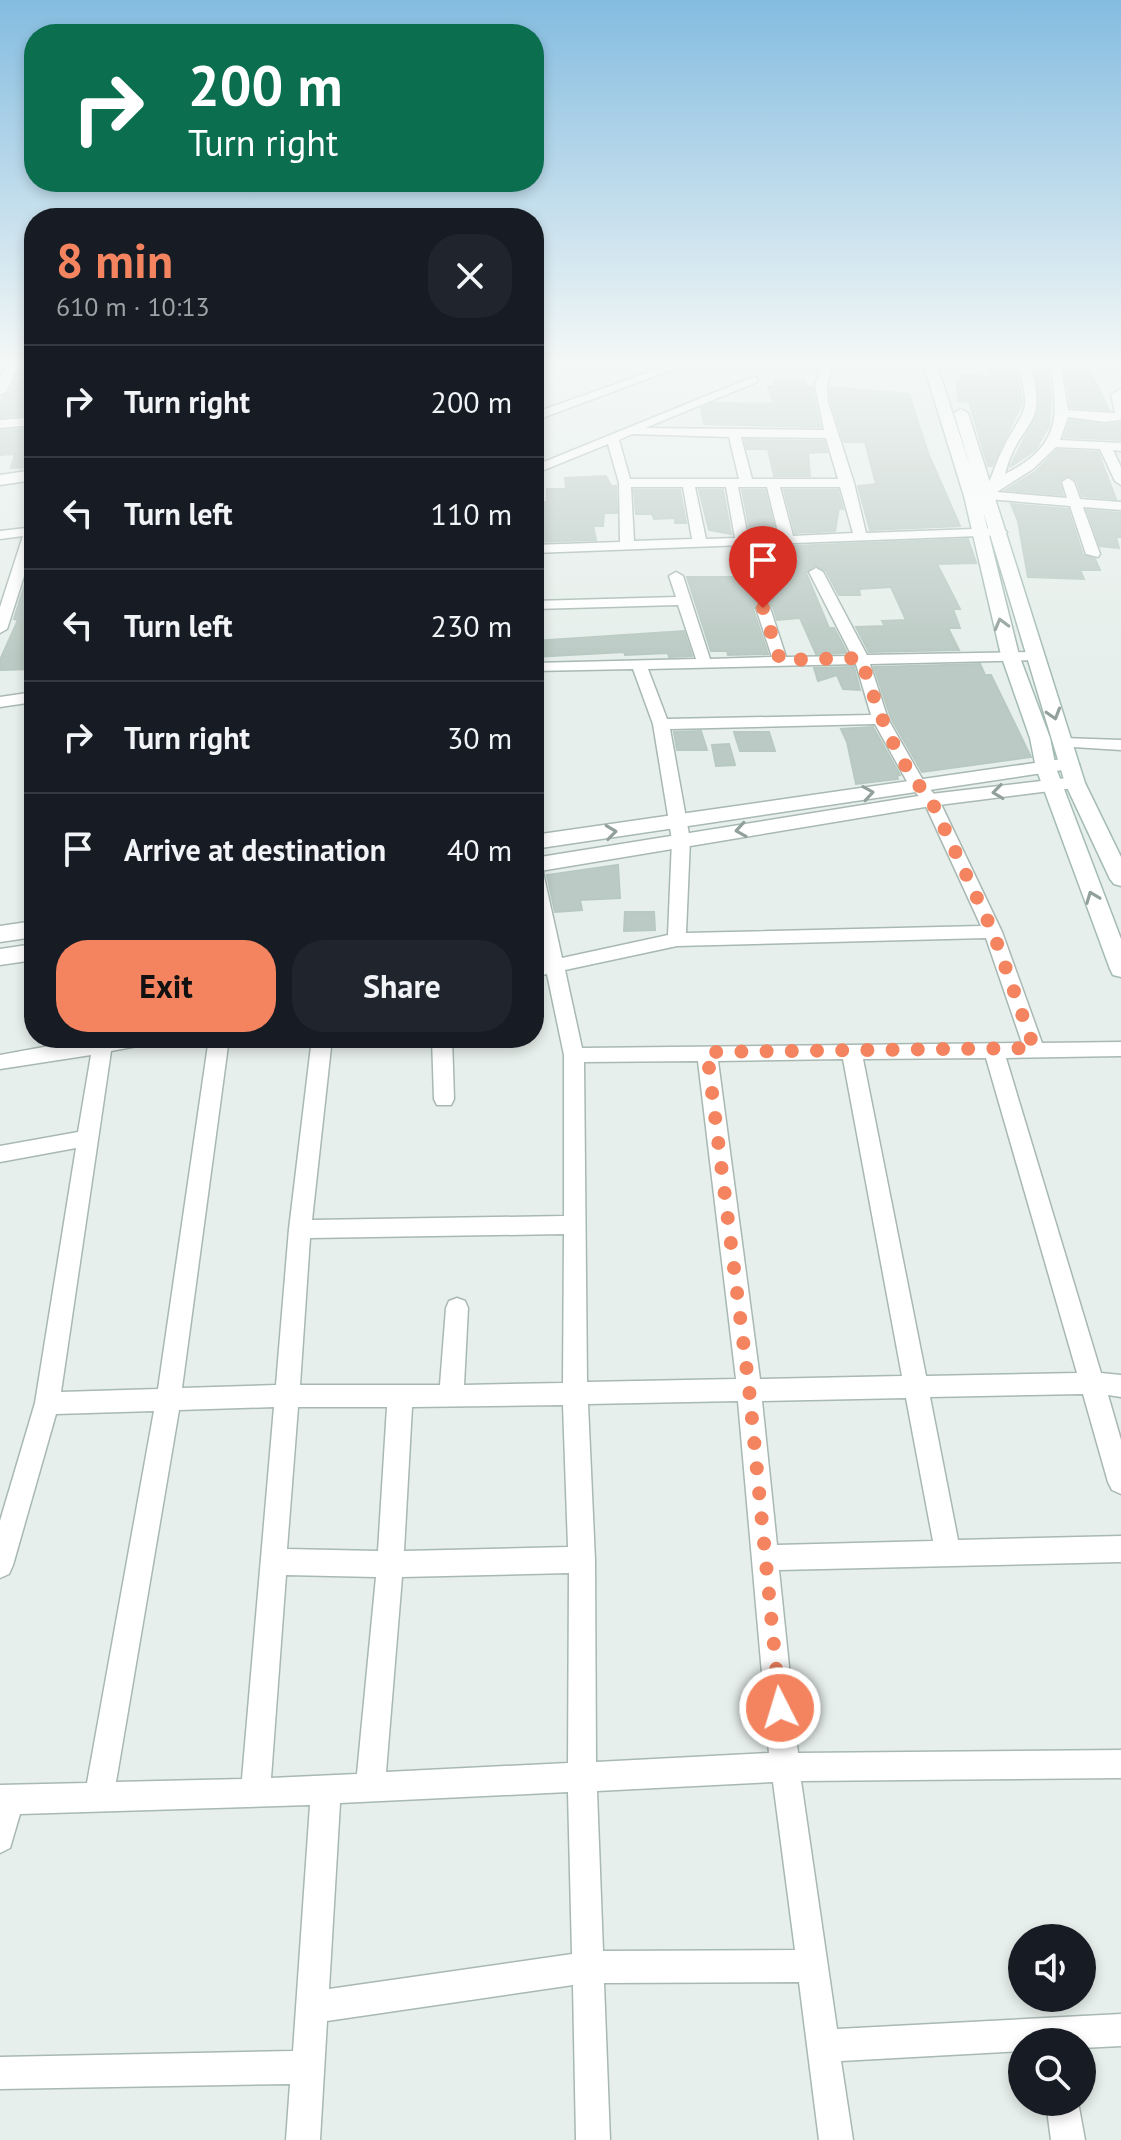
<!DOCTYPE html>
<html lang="en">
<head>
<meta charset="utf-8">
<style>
  body { margin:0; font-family:"PT Sans",sans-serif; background:#20242c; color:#f1f3f6; height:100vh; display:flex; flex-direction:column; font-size:30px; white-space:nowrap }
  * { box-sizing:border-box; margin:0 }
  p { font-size:26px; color:#9ea1a6 }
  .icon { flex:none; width:44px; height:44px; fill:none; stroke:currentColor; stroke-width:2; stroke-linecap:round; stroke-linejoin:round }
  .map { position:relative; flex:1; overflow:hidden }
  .side { position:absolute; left:24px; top:208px; width:520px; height:840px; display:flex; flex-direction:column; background:#171b24; border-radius:32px; box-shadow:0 4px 12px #0003 }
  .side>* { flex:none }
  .hud { position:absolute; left:24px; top:24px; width:520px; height:168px; border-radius:32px; box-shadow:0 4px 12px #0003; background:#0b6e4f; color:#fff; overflow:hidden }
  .tools { position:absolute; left:1008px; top:1924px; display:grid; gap:16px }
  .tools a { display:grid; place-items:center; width:88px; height:88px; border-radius:50%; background:#171b24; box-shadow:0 4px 12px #0003; font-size:40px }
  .pin { position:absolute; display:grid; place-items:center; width:68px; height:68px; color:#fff; margin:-82px -34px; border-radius:50% 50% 50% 0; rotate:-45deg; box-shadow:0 0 8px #0007 }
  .pin .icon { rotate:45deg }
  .me { position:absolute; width:88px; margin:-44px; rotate:355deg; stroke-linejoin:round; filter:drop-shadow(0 0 6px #0008) }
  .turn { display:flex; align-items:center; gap:28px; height:168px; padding:0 32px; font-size:36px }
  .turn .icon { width:104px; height:104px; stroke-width:2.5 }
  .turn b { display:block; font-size:56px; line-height:68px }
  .round { display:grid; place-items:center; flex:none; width:84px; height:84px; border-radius:32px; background:#20242c }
  .head { display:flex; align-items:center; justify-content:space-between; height:136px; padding:0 32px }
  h1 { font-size:48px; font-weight:700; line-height:60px; color:#f4845f }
  .action { display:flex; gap:16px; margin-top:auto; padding:16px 32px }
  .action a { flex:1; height:92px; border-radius:32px; background:#f4845f; color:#111; font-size:32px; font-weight:700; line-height:92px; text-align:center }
  .action a+a { background:#20242c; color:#f1f3f6 }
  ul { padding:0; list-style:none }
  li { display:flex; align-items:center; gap:24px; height:112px; padding:0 32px; border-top:2px solid #363941 }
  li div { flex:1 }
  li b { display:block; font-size:30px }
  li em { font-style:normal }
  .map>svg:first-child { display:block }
</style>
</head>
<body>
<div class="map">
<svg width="1121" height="2140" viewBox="0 0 1121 2140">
  <rect width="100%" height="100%" fill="#e6efeb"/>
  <path fill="#bbcac4" stroke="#b8c9c2" stroke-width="2" d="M25 360H34V414L0 417V404Z
    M1031 361 1046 362 1051 397 1049 426 1035 450 1010 467 1038 412 1037 382Z
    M1064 363 1087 365 1109 410 1071 407Z
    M989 370 1017 371 1022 403 992 466H988L969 402 958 401 957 381H960V375L991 377Z
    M775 380 805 381 807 386 812 387 820 427 704 424 701 408 713 403 774 404 768 386H774Z
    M830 387 909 394 928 453 960 526 870 530 858 486 876 484 865 442H844L831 401Z
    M1070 420 1105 425 1121 423V440L1064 437Z
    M34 428V467L11 468 15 454 0 455V431Z
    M745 440 824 441 827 452 808 453 810 476H774L768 449H747Z
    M1057 450 1098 452 1116 499 1082 496 1077 481 1070 476 1059 481 1063 495 1006 490 1035 472Z
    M606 476 611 486H616L617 513H604L603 526H593L596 540 534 542 535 502H547V489H566L565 478Z
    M634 490H680L686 523H675V518L654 519 652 514H636Z
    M699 490H723L731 534 709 530Z
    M742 490H765L775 531H750Z
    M784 490H838L843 509 839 508 835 531 795 533Z
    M1011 504 1068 509 1083 555 1095 559 1100 570H1080L1084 579 1028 577 1018 521Z
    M1087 510 1121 513V537H1116L1119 548 1100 546Z
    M968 539 976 563 937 564 960 609H953L960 628H948L959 650 869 652 856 627 885 626 882 621 906 620 891 587 859 589 860 595H839L826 571 815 565 806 573 829 628H834L847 653 816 654 800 618 777 620 773 607 764 601 753 609 768 654 728 655 727 651H711L687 577H760L759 572H779L778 567H791L788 562 800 561 793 546Z
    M34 555V639L30 651H34V669L0 670V660L18 620 14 619Z
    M684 631 692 656 669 657 668 653 625 655 624 652 534 657V641Z
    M980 664 985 675H991L1031 757 922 772 891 718 874 667Z
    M854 667 860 690 843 689 837 675 818 681 814 668Z
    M873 727 900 775 897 776 898 779 856 784 847 742 841 729Z
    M701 731 707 750H677L674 732Z
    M734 732H769L775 751H740Z
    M729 744 735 765 716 766 712 745Z
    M618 865 620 898 580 900 582 910 555 912 547 875Z
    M625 912H654L655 930 624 931Z"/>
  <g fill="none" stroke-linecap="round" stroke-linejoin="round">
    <g stroke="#a8b8b2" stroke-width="3">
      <path id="minor" d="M9 360H20L6 392 0 395V379Z
        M683 360H698L534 421V413Z
        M822 360H834L827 386 828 402 854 483 866 533 1000 528 1007 532 1005 535 534 553V545L620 542 619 483 608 444 534 474V466L753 377 757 378V382L645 428 824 430 815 386ZM632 434 729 437 739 479H630L619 440ZM741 437 826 438 838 479H752ZM631 487H683L692 539 634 541ZM695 487H726L735 538 706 539ZM738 487H767L779 536 748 537ZM780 487H840L853 533 793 536Z
        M1017 360H1028C1052 430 1019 418 1005 474 1062 445 1059 415 1049 360H1060L1068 410 1115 413 1111 394 1121 389V420L1105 422 1068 417 1060 440 1121 443V451L1113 450 1121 467V485L1115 481 1100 449 1056 447 1033 469 997 492 1067 498 1062 482 1068 478 1074 482 1080 499 1121 502V510L1083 507 1100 554 1098 557 1086 554 1070 506 988 499 982 495C991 482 993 470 1000 455 1024 404 1033 420 1017 360Z
        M34 417V425L0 428V420Z
        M34 520V545L7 629 0 633V607L23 536 0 539V531L26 528 29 521Z
        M816 568 823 572 867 655 1037 652 1044 656 1037 660 870 664 888 719 924 782 939 800 1002 932 1042 1043 1121 1042V1056L1006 1058 1101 1373 1121 1375V1397L1108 1395 1121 1440V1494L1112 1490 1108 1482 1083 1394 930 1397 958 1540 1121 1536V1562L779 1570 798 1753 1121 1750V1778L801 1781 837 2029 1121 2014V2046L1082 2048V2042H1022V2051L841 2061 853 2140H819L799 1982 604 1983 610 2140H576L573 1985 327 2021 320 2140H286L290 2084 0 2089V2057L293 2051 310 1805 20 1814 10 1848 0 1853V1785L87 1783 154 1411 56 1414 13 1565 9 1574 0 1578V1521L35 1403 76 1148 0 1162V1146L78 1132 91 1055 0 1069V1055L93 1038H157L154 1043 111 1051 61 1392 158 1389 209 1038H229L182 1388 276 1385 289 1229 312 1038H332L312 1220 564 1216V1055L547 974 534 977V963L544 961 534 913V866L543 872 562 958 668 935 672 840 653 724 633 669 534 671V663L696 659 678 605 534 609V601L676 597 669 576 676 572 683 576 710 659 772 657 756 608 763 604 770 608 786 657 852 656 809 572ZM856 664 871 715 667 719 648 669ZM875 724 909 785 924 802 981 926 686 933 690 840 670 729ZM986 938 1022 1043 582 1048 565 970 677 946ZM986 1058 1077 1373 926 1376 863 1059ZM843 1059 902 1376 760 1379 718 1061ZM698 1061 736 1379 587 1382 584 1062ZM564 1234 563 1383 464 1385 468 1308 465 1301 457 1298 449 1301 446 1308 440 1385H300L310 1238ZM906 1398 933 1541 777 1545 762 1401ZM738 1401 769 1753 596 1762 595 1560 588 1404ZM563 1405 568 1547 404 1551 412 1407ZM274 1407 242 1779 116 1782 179 1410ZM298 1407H387L378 1551 287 1549ZM569 1573 568 1763 386 1772 402 1577ZM286 1575 376 1577 357 1774 271 1778ZM773 1782 795 1950 603 1951 597 1791ZM568 1792 572 1954 329 1989 340 1803Z
        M34 692V702L0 707V697Z
        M1063 738 1121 740V750L1057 746V740Z
        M432 1038H452L454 1099 451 1105H437L434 1099Z
        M1046 2102H1078L1085 2140H1051Z"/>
    </g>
    <g stroke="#a8b8b2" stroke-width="3">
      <path id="tertiary" d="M34 470V480L0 485V475Z
        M1069 758 1079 764 1076 768 534 849V835Z
        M1075 777 1085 783 1082 787 931 806 534 872V858L931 794Z
        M34 921V937L0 942V926Z
        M34 944V960L0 965V949Z"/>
    </g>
    <g stroke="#a4bbb3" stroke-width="3">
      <path id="secondary" d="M922 360H935L971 469 954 413 961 409 968 413 1085 783 1121 857V886L1114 884 1110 879 1065 783 983 511 1019 655 1050 738 1056 768 1121 939V977L1113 975 1110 969 1036 768 1030 738 1001 655 964 496Z"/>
    </g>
    <use href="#minor" fill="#fff" fill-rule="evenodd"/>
    <use href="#tertiary" fill="#fff" fill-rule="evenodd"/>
    <use href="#secondary" fill="#fff" fill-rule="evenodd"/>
  </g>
  <defs><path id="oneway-chevron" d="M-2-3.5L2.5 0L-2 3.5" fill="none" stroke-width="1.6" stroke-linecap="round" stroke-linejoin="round" transform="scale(2)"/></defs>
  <g stroke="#92a09c">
    <use href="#oneway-chevron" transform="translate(1001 624) rotate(-105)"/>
    <use href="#oneway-chevron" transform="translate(1054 714) rotate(73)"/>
    <use href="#oneway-chevron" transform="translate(998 792) rotate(173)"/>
    <use href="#oneway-chevron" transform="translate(868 793) rotate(-9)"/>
    <use href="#oneway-chevron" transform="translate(741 830) rotate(171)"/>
    <use href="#oneway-chevron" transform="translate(611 832) rotate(-7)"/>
    <use href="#oneway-chevron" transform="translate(1092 897) rotate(-111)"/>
  </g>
  <linearGradient id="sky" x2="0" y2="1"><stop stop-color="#84bce0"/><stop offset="0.55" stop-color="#f4f8f6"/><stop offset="1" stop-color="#f4f8f6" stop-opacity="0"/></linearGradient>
  <rect width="1121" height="659" fill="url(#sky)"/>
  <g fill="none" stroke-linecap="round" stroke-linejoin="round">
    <path stroke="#f4845f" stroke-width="14" stroke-dasharray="0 25.2" d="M763 608 780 660 861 658C877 709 895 760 931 800L993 932 1034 1048 707 1052 749 1388 780 1708"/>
  </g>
</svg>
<div class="tools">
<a><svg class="icon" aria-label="sound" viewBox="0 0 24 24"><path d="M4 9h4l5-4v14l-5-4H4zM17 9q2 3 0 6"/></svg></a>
<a><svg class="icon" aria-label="search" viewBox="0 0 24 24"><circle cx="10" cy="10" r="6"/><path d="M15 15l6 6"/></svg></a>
</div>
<div class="pin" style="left:763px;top:608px;background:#d93025"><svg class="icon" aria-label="arrive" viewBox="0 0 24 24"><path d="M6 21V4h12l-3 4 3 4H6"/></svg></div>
<svg class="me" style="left:780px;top:1708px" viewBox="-20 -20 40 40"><circle r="17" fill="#f4845f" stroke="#fff" stroke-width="3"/><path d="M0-11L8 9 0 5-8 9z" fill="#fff"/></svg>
<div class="hud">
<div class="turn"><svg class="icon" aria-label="right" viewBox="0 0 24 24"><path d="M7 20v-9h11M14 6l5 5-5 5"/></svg><div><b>200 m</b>Turn right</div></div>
</div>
<section class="side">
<div class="head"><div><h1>8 min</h1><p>610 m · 10:13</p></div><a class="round"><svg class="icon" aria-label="close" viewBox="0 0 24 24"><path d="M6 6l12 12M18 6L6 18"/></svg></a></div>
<ul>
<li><svg class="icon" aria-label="right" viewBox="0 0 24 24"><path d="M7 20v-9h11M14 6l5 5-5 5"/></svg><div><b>Turn right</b></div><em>200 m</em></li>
<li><svg class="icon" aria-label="left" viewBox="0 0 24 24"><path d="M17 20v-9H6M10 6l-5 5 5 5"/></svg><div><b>Turn left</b></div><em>110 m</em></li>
<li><svg class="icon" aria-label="left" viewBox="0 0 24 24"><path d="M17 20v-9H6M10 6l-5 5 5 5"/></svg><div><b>Turn left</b></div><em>230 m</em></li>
<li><svg class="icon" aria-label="right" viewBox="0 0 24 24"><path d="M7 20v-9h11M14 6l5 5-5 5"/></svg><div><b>Turn right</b></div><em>30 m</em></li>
<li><svg class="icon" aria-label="arrive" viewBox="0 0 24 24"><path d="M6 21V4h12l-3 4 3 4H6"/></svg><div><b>Arrive at destination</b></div><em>40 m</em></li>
</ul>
<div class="action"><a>Exit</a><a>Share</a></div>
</section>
</div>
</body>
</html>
